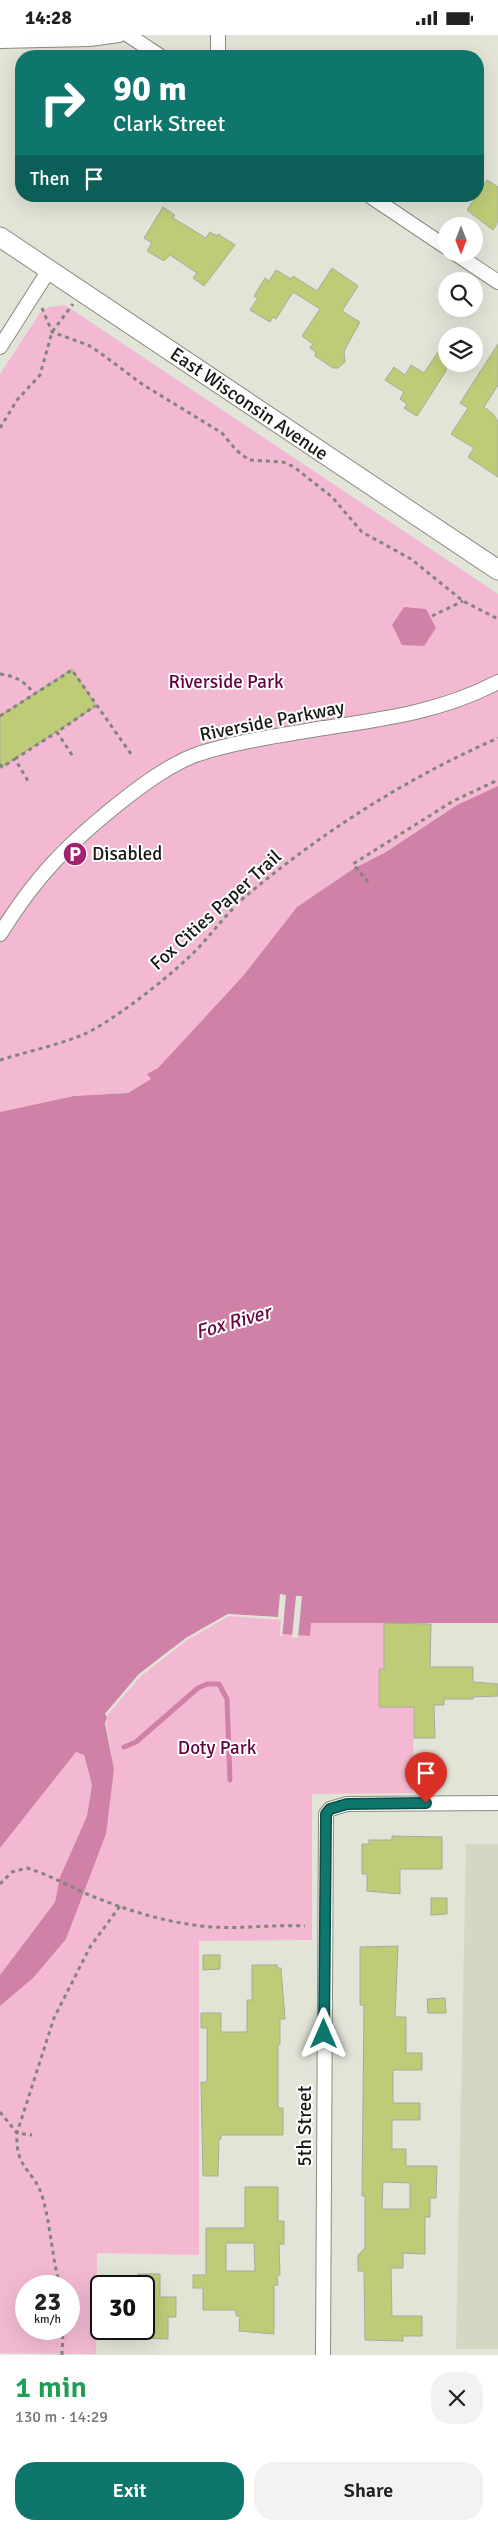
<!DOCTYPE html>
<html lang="en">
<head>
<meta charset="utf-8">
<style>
  body { margin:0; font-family:Signika,sans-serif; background:#f2f2f2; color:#222; height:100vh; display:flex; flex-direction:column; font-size:19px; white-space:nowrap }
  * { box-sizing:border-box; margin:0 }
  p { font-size:16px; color:#767676 }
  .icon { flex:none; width:28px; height:28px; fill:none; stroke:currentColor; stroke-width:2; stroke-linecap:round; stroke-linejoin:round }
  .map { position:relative; height:2320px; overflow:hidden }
  .panel { display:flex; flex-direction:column; background:#fff; flex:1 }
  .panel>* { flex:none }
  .banner { position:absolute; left:15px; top:15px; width:469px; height:152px; border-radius:20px; box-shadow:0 5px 20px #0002; background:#0f766e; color:#fff; overflow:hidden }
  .needle { width:32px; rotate:180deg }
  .controls { position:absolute; left:438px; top:182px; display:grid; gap:10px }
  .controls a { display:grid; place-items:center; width:45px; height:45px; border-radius:50%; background:#fff; box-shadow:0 5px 20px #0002; font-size:25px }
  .speed { position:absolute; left:15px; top:2240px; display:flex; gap:10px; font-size:25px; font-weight:700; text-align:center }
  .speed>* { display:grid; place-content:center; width:65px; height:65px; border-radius:50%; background:#fff; box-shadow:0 5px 20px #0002; line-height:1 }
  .speed small { font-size:12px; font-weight:400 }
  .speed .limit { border:2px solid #111; border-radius:8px; background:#fff; color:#111 }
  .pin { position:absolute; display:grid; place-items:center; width:42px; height:42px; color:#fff; margin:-51px -21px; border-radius:50% 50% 50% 0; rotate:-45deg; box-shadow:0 0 5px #0007 }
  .pin .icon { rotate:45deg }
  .me { position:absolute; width:55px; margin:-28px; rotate:0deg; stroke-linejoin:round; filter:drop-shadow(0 0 4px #0008) }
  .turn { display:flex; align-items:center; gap:18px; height:105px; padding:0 15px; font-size:22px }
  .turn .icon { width:65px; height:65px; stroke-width:2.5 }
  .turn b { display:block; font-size:35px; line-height:42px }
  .then { display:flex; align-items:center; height:48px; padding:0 15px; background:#0003; gap:10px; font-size:19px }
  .round { display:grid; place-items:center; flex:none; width:52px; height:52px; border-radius:20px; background:#f2f2f2 }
  .headline { display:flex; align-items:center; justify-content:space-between; height:85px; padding:0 15px }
  h1 { font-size:30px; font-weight:600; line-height:38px; color:#1e9e55 }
  .primary-button { display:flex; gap:10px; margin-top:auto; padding:10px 15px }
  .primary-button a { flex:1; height:58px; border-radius:20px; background:#0f766e; color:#fff; font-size:20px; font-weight:600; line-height:58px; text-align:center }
  .primary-button a+a { background:#f2f2f2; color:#222 }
  .status { display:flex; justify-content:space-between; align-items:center; height:35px; padding:0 25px; background:#fff; direction:ltr }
  .status svg { height:14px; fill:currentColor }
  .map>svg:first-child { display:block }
</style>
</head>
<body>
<div class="status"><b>14:28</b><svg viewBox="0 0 49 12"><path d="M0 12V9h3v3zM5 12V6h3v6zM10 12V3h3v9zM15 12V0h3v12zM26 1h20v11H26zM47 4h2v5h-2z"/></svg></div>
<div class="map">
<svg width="498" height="2320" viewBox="0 0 498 2320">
  <rect width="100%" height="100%" fill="#e1e4d6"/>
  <path fill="#d4d8c3" d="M466 1809H498V2314H456Z"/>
  <path fill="#f3b9d3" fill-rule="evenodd" d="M65 270 498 559V751L457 770 386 817 353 834 297 872 243 941 158 1033 148 1039 151 1044 128 1058 74 1061 0 1077V339L40 278 49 272Z
    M228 1579 284 1583 283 1599 309 1601 311 1588H414L413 1758 312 1759V1905L199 1906V2220L97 2218 96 2319 0 2318V1971L33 1943 114 1734 105 1679 139 1639 186 1603ZM26 2251H69V2294H26Z
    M76 1717 84 1720 92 1750 87 1781 60 1842 55 1867 0 1940V1813Z"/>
  <path fill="#d081a7" d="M404 572 426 574 436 593 424 611 402 610 392 590Z
    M498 751V1588H311L310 1601 282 1599 284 1583 228 1579 186 1603 139 1639 105 1679 107 1682 105 1688 114 1734 106 1799 66 1904 33 1943 0 1971V1940L55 1867 60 1842 87 1781 92 1750 84 1720 76 1717 0 1813V1077L74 1061 128 1058 151 1044 147 1039 158 1033 243 941 297 872 353 834 386 817 457 770Z"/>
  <path fill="#e1e4d6" d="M280 1559 286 1560 282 1602 280 1600 281 1585 229 1581 187 1605 141 1641 108 1679V1682L105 1679 139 1639 186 1603 228 1579 278 1582Z
    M296 1561H302L298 1603 292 1602Z"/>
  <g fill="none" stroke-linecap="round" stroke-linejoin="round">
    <path stroke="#d081a7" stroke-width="5" d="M124 1712 136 1707 198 1653 207 1649H219L227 1664 230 1745"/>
  </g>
  <path fill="#becc78" stroke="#a8ab9d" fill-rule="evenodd" d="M487 145 498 152V187L493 195 467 175Z
    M163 172 175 180 173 183 206 203 210 197 217 201 218 199 235 210 204 251 193 243 197 238 170 220 164 226 147 216 152 208 144 203Z
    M332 233 358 251 342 276 360 287 344 316 345 327 338 333H333L315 321 316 317 310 313 313 309 302 301 320 274 293 257 276 284 273 282 270 287 250 275 258 263 254 261 265 243 269 246 276 235 291 244 293 241 317 256Z
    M446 305V336L417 381 404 373 407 369 400 364 404 357 385 345 394 332 405 340 411 330 424 338Z
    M498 309V350L484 372 494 380 498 387V442L468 422 474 413 451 399 468 373 460 368Z
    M72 634 96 671 0 733V681Z
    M384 1588 431 1589 430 1632H473V1647L498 1649V1661L473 1662V1664H444V1670H434L435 1703H414V1672H379V1634H384Z
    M392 1801 442 1802V1834H400V1859L367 1856V1839H362V1809H369V1805H392Z
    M431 1863H447V1879L431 1880Z
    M398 1911 395 1982H406V2018H422V2035H393V2068H420V2085H392V2114H406V2131H437L436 2163H430V2182H425V2219L403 2218V2233H391L392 2281H422V2301H403V2306L365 2305 364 2236H358V2220L365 2213V2161H362L364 1970H360V1912ZM383 2147 410 2148V2174H382Z
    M203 1920H220V1934L203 1935Z
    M252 1930H277V1933H281L285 1984H280V2009H278V2073H283V2100H221V2104H219L218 2141H203L201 2047H207V1993H201V1978H221V1997H247V1965H252Z
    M445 1963 446 1978H428L427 1964Z
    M245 2152H278V2186H284V2209H279L280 2240H277L278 2250H274V2299L239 2296 240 2281H236V2275H203V2253H193V2240H206V2193H245ZM226 2208H254L255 2236H226Z
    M138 2239H160V2262H176V2282H168V2304L145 2303 147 2255H144V2251H138Z"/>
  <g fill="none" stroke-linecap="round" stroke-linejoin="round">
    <g stroke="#8a8c7f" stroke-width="16">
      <path id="minor" d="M128 0 160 21
        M218 0V21
        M0 6 90 4 119 0
        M370 161 446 212
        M456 219 498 247
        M0 312 49 235
        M0 899C36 841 66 811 118 769 142 750 170 729 198 719 238 706 282 700 324 693 385 684 443 676 498 647
        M323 2320 326 1779 330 1774 347 1769 498 1768"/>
    </g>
    <g stroke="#8a8c7f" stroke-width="21">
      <path id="secondary" d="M0 202 498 535"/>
    </g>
    <path stroke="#83857b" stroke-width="3" stroke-dasharray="4 4" stroke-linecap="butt" d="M42 273 52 297 88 310 99 317 142 349 222 398 236 415 249 425 283 427 294 432 332 462 362 497 411 524 463 566 498 584
      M0 393 17 365 40 340 52 297 73 269
      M432 581 463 566
      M0 639C15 641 25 646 34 659
      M0 681 72 635 131 719
      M72 720 57 697 95 671
      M15 724 57 697
      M0 729 2 732 15 724 28 746
      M368 847 353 829 453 766 498 745
      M0 1025C26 1017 54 1011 80 1001 111 988 161 948 187 924 208 905 224 880 246 861 322 797 407 743 498 703
      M0 1849 12 1837 27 1833C47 1839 67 1850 87 1859 121 1873 157 1885 194 1890 231 1896 268 1889 305 1891
      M0 2077 17 2098 32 2100
      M60 2251C52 2223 51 2193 43 2164 35 2134 15 2136 17 2098L54 1983 90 1912 120 1871
      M62 2320 63 2294"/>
    <use href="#minor" stroke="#fff" stroke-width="14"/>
    <use href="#secondary" stroke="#fff" stroke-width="19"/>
  </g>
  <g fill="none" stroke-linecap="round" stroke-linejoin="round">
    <g stroke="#0a4d48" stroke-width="12">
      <path id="route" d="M324 1999 326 1779 330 1774 347 1769 426 1768"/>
    </g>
    <use href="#route" stroke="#0f766e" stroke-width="9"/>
  </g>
  <defs>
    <g id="parking-disc" transform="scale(1.25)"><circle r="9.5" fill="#a4216f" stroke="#fff"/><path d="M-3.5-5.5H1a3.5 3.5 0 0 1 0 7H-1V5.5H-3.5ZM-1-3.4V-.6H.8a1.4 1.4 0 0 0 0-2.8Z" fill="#fff"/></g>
  </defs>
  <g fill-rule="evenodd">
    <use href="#parking-disc" x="75" y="819"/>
  </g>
  <g text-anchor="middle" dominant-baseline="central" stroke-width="4" stroke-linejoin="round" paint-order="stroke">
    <g font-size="19" fill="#171813" stroke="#fff">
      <text transform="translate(249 369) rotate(34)">East Wisconsin Avenue</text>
      <text transform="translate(272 686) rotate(-11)">Riverside Parkway</text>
      <text transform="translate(216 875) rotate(-42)">Fox Cities Paper Trail</text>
      <text transform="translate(305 2091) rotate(-90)">5th Street</text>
    </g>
    <g font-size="19" fill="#650140" stroke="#fff">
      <text x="226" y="647">Riverside Park</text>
      <text x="217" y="1713">Doty Park</text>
    </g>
    <g font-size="19" fill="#171813" stroke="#fff" text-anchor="start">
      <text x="92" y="819">Disabled</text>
    </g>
    <g font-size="20" font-style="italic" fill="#6a0744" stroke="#fff">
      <text transform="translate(233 1287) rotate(-16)">Fox River</text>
    </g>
  </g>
</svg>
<div class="controls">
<a><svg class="needle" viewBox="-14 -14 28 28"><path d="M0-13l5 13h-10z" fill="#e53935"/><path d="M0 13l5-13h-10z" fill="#767676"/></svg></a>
<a><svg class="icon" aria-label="search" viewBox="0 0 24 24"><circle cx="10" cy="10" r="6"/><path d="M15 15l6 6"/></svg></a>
<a><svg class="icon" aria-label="layers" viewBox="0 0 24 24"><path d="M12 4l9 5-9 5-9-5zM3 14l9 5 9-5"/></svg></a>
</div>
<div class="speed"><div>23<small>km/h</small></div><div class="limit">30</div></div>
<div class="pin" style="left:426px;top:1768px;background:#d93025"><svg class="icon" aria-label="arrive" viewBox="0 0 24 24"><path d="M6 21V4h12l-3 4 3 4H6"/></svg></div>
<svg class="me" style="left:324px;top:1999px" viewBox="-20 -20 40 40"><path d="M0-17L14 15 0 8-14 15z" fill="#0f766e" stroke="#fff" stroke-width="4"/></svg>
<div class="banner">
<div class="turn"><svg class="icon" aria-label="right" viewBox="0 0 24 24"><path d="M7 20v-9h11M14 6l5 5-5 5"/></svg><div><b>90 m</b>Clark Street</div></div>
<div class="then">Then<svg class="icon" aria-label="arrive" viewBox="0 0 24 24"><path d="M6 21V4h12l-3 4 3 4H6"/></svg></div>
</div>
</div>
<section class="panel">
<div class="headline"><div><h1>1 min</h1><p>130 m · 14:29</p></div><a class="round"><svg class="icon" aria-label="close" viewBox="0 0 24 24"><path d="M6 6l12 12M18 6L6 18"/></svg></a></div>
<div class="primary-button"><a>Exit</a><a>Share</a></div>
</section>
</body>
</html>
